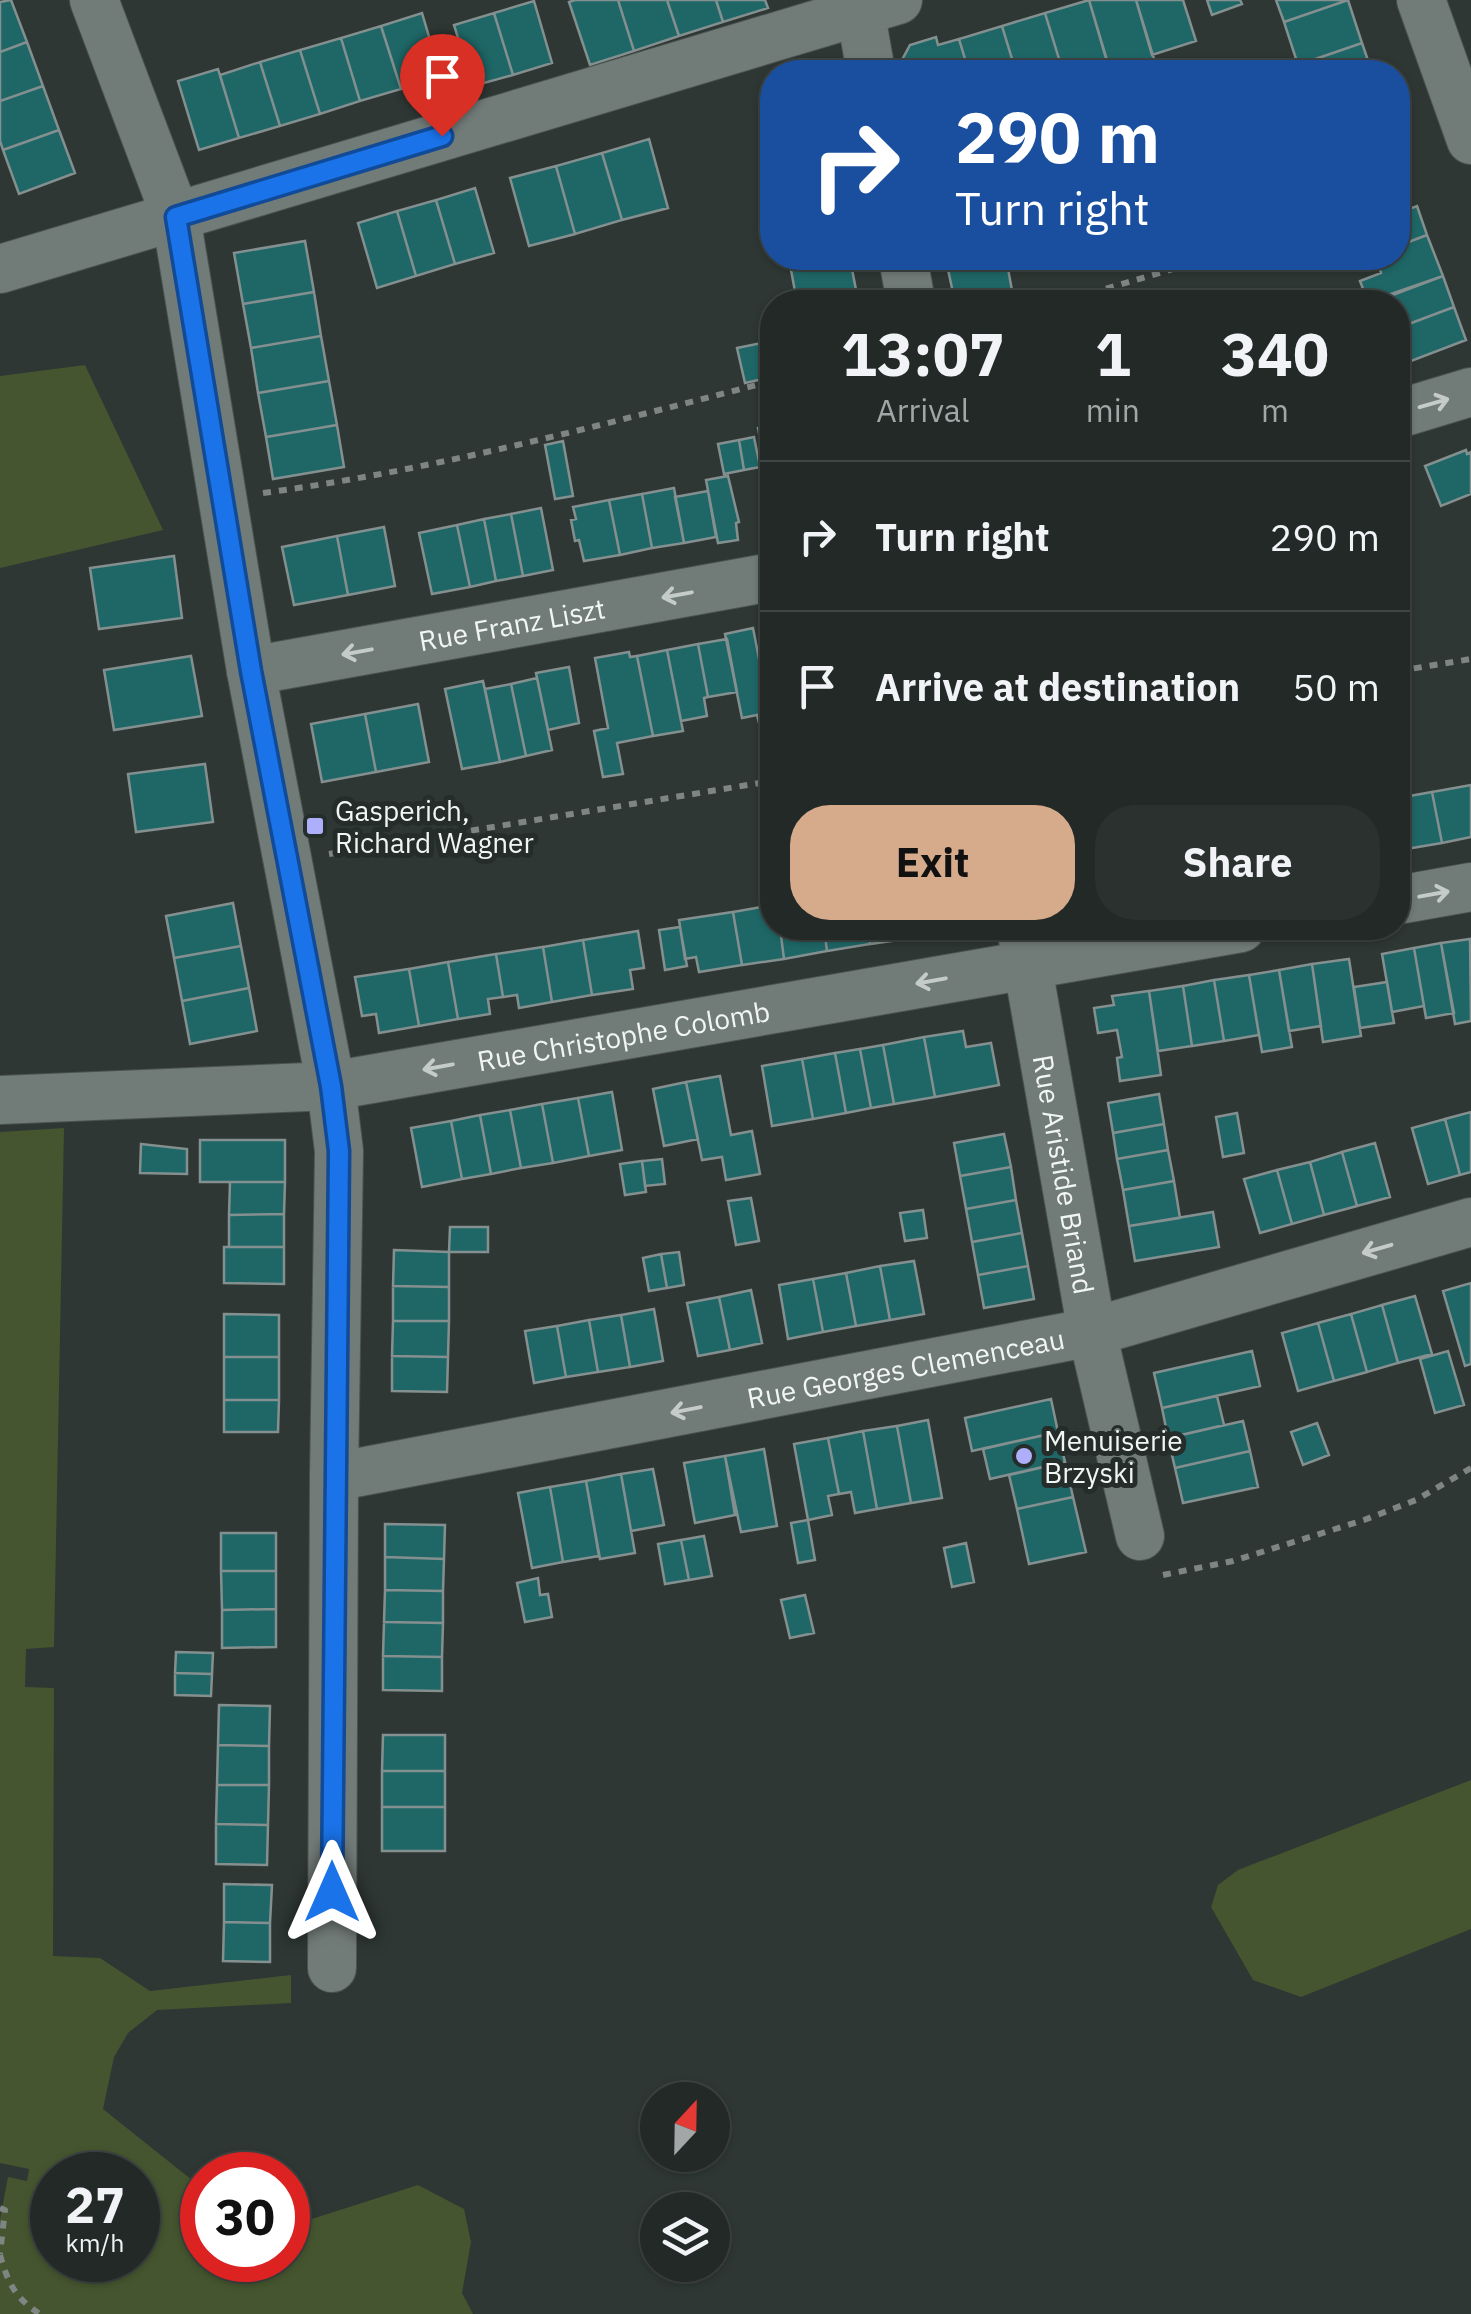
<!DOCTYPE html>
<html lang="en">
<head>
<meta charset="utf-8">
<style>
  body { margin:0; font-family:"IBM Plex Sans",sans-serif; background:#2a312f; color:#f1f3f6; height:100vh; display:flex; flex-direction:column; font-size:38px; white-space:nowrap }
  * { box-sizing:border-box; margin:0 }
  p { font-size:32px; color:#a2a6a7 }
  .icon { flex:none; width:55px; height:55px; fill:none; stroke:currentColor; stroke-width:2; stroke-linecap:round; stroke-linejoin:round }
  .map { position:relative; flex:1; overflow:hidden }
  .drawer { position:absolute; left:760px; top:290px; width:650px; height:650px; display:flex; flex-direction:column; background:#222927; border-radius:40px; box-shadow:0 2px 8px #0004,0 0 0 2px #3f4544 }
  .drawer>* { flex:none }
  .top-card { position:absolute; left:760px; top:60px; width:650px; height:210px; border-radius:40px; box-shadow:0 2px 8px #0004,0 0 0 2px #3f4544; background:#1a4fa0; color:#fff; overflow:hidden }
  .needle { width:65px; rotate:22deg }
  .controls { position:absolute; left:640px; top:2082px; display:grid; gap:20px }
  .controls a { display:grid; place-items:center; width:90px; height:90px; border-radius:50%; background:#222927; box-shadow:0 2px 8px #0004,0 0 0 2px #3f4544; font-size:50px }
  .speed { position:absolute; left:30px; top:2152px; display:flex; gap:20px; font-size:50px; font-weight:700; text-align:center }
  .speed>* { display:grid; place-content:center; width:130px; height:130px; border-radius:50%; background:#222927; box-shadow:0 2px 8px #0004,0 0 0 2px #3f4544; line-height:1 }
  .speed small { font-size:25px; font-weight:400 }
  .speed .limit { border:15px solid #d22; background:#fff; color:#111 }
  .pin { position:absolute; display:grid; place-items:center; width:85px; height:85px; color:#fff; margin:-102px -42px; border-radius:50% 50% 50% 0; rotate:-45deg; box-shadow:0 0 10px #0007 }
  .pin .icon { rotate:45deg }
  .me { position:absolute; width:110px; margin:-55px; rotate:0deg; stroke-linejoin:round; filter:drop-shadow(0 0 8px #0008) }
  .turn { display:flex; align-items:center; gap:35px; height:210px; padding:0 30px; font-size:45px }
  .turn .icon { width:130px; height:130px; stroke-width:2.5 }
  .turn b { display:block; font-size:70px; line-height:85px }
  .eta { display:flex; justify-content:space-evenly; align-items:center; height:170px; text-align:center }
  .eta b { font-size:60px; font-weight:800; line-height:70px }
  .cta { display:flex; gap:20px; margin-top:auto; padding:20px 30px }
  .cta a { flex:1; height:115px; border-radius:40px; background:#d6ab8b; color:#111; font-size:40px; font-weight:800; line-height:115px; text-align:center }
  .cta a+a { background:#2a312f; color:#f1f3f6 }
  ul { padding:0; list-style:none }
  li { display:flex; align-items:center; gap:30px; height:150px; padding:0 30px; border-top:2px solid #3f4544 }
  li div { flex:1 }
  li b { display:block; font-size:38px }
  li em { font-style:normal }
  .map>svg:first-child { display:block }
</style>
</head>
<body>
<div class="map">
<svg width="1471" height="2314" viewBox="0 0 1471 2314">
  <rect width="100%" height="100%" fill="#2e3734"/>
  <path fill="#44552f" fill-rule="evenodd" d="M85 365 163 530 0 568V376Z
    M64 1128 54 1647 26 1649 25 1687 54 1688 53 1956 100 1958 150 1991 291 1975V2003L157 2010 128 2033 114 2057 103 2109 202 2188V2260H288V2223L296 2224 418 2185 464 2209 471 2242 462 2293 473 2314H0V2219L8 2177 27 2181 29 2169 0 2163V1132ZM138 2175V2260H52V2175Z
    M1471 1780V1929L1301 1997 1253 1980 1211 1907 1218 1885 1238 1870Z"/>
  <path fill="#1f6767" stroke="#84908f" stroke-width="2.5" d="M11 0 27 42 0 52V2Z
    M575 0H618L634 51 590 65 569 2Z
    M618 0H667L679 36 634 51Z
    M667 0H716L723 22 679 36Z
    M716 0H765L768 8 723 22Z
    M1089 0H1136L1158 72H1110Z
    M1089 0 1109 67 1091 72H1063L1045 13Z
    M1136 0H1183L1196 41 1152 55Z
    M1207 0H1240L1242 4 1212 15Z
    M1276 0H1348L1284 22Z
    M1348 0 1362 43 1298 65 1284 22Z
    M534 1 552 63 513 75 494 13Z
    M422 13 441 77 401 89 381 26Z
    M494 13 513 75 473 86 454 25Z
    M1045 13 1063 72H1016L1002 26Z
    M381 26 401 89 360 101 341 38Z
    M1002 26 1016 72H969L959 39Z
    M936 37 938 45 959 39 969 72H908L903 58 910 45Z
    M341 38 360 101 320 114 300 50Z
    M27 42 43 86 0 101V52Z
    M1362 43 1372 72H1300L1298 65Z
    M300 50 320 114 280 126 260 62Z
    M260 62 280 126 239 138 220 75Z
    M218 69 239 138 199 150 178 81Z
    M43 86 59 130 3 150 0 141V101Z
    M772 101V147L768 148 760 103Z
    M59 130 75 173 19 194 3 150Z
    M649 139 668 208 622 220 602 153Z
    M602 153 622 220 575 234 556 166Z
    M556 166 575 234 529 246 510 178Z
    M475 188 494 253 455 264 436 200Z
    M436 200 455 264 416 276 397 211Z
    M1417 206 1427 235 1398 246V213Z
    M397 211 416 276 377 288 358 223Z
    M1427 235 1443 276 1368 302 1360 281 1381 273 1376 258H1398V246Z
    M305 241 314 292 243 304 234 253Z
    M789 258H850V259L791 270Z
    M982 258H1006L1014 301 955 302 947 265Z
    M850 259 858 300 797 302 791 270Z
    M1443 276 1454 307 1398 328V302H1374Z
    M314 292 321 336 251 348 243 304Z
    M1454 307 1466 340 1398 366V328Z
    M321 336 329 381 258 393 251 348Z
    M772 341V377L745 383 737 348Z
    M329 381 337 425 266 437 258 393Z
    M337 425 344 467 273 479 266 437Z
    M772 425V532L760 473 766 471 758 428Z
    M754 437 760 467 744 470 739 440Z
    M739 440 744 470 724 474 718 444Z
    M563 441 573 496 555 499 545 445Z
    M1466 450 1467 454 1471 452V494L1441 506 1425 466Z
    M728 476 739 522 736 523 738 540 718 543 706 480Z
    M674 488 684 543 652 548 642 494Z
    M708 491 716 537 684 543 675 497Z
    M642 494 652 548 620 555 609 500Z
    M609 500 620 555 584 561 579 540 575 541 571 520 576 519 573 507Z
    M541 508 553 570 523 576 511 514Z
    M511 514 523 576 496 581 484 519Z
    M484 519 496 581 470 587 457 525Z
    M457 525 470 587 432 594 419 533Z
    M384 527 395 586 348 595 337 536Z
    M337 536 348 595 294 605 282 547Z
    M174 556 182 618 99 629 90 568Z
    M753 628 767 700 772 699V738L763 739 757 715 742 718 725 634Z
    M727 639 737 692 708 697 698 644Z
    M698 644 708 697 704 698 707 716 681 721 667 650Z
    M667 650 683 731 653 736 637 656Z
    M629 652 630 657 637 656 653 736 617 743 623 774 603 777 594 731 608 728 595 658Z
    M191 656 202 716 114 730 104 670Z
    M569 667 579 723 548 730 536 673Z
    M537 678 552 750 526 756 511 684Z
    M483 681 500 762 462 769 445 689Z
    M511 684 526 756 500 762 485 689Z
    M418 704 429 762 376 772 365 714Z
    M365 714 376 772 322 782 311 724Z
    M205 764 213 822 136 832 128 774Z
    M1471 785V837L1442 843 1432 792Z
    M1432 792 1442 843 1406 849 1398 798Z
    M233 903 241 946 174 958 166 916Z
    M772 905V928H780L784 959 742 965 733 912Z
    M733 912 742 965 699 972 696 957 685 959 679 920Z
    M680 927 687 966 665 970 659 930Z
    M780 928H824L827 951 784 959Z
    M824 928H868L870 944 827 951Z
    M868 928H912L913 938 870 944Z
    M912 928H956L957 931 913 938Z
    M638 931 644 968 630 970 633 989 592 995 583 940Z
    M1470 939 1471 1021 1455 1024 1441 943Z
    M583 940 592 995 552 1002 543 947Z
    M1441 943 1454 1013 1426 1018 1414 948Z
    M241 946 249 988 182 1001 174 958Z
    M543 947 552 1002 519 1008 517 995 503 997 496 954Z
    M1414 948 1424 1006 1392 1012 1382 954Z
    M496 954 503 997 488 999 490 1014 458 1019 448 962Z
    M1349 959 1361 1036 1323 1042 1312 964Z
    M448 962 458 1019 419 1026 409 969Z
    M1312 964 1321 1026 1289 1031 1279 970Z
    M409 969 419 1026 379 1033 376 1014 362 1016 355 977Z
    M1279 970 1292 1047 1262 1052 1249 975Z
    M1249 975 1259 1035 1224 1041 1214 980Z
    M1214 980 1224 1041 1192 1046 1183 986Z
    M1387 982 1394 1023 1360 1028 1354 987Z
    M1183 986 1192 1046 1158 1051 1149 991Z
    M249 988 257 1031 190 1044 182 1001Z
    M1149 991 1161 1075 1120 1081 1117 1058 1122 1057 1117 1030 1098 1033 1094 1008 1114 1005 1112 996Z
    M963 1031 966 1047 991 1043 999 1085 935 1097 924 1037Z
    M924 1037 935 1097 894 1104 883 1045Z
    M883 1045 894 1104 871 1108 860 1049Z
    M860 1049 871 1108 846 1113 835 1053Z
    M835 1053 846 1113 813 1119 802 1059Z
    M802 1059 813 1119 772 1126 762 1066Z
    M720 1076 731 1135 752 1131 760 1174 726 1180 722 1157 702 1160 686 1082Z
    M686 1082 698 1139 664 1146 653 1089Z
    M612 1092 622 1150 589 1156 578 1098Z
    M1159 1094 1164 1124 1113 1133 1108 1103Z
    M578 1098 589 1156 553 1163 542 1104Z
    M542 1104 553 1163 521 1168 510 1110Z
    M510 1110 521 1168 491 1174 480 1115Z
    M1471 1112V1172L1460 1175 1445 1119Z
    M1237 1113 1244 1153 1223 1157 1216 1117Z
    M480 1115 491 1174 462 1179 451 1121Z
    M1445 1119 1460 1175 1428 1184 1412 1128Z
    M451 1121 462 1179 422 1187 411 1128Z
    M1164 1124 1168 1150 1117 1159 1113 1133Z
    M1004 1134 1011 1167 960 1176 954 1143Z
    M200 1140H285V1182H200Z
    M1375 1143 1390 1197 1357 1206 1342 1152Z
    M141 1144 187 1149V1174L140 1173Z
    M1168 1150 1174 1181 1123 1190 1117 1159Z
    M1342 1152 1357 1206 1324 1215 1310 1162Z
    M662 1159 665 1184 645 1186 642 1161Z
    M642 1161 646 1192 625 1195 620 1164Z
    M1310 1162 1324 1215 1292 1224 1277 1170Z
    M1011 1167 1016 1200 966 1209 960 1176Z
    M1277 1170 1292 1224 1260 1233 1244 1179Z
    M1174 1181 1180 1218 1129 1226 1123 1190Z
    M230 1182H285L284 1214 229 1215Z
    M751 1198 759 1241 736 1245 728 1201Z
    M1016 1200 1022 1233 972 1242 966 1209Z
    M923 1210 927 1238 905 1241 900 1213Z
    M1213 1212 1219 1247 1135 1261 1129 1226Z
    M284 1214V1247H229V1215Z
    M450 1227H488V1252H449Z
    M1022 1233 1028 1266 978 1275 972 1242Z
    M224 1247H284V1284L224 1283Z
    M394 1250 449 1252V1287L393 1286Z
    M679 1252 684 1285 667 1288 661 1254Z
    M661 1254 667 1288 649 1291 643 1258Z
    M914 1261 924 1314 890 1320 880 1266Z
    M880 1266 890 1320 856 1326 846 1273Z
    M1028 1266 1034 1299 984 1308 978 1275Z
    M846 1273 856 1326 823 1332 813 1279Z
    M813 1279 823 1332 788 1339 779 1285Z
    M1471 1283V1364L1465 1366 1443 1291Z
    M393 1286 449 1287V1321H393Z
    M751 1290 762 1343 730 1350 719 1297Z
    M1415 1296 1432 1354 1398 1363 1382 1305Z
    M719 1297 730 1350 698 1356 687 1303Z
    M1382 1305 1398 1363 1367 1372 1351 1314Z
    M654 1309 663 1361 630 1367 621 1315Z
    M224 1314 279 1315V1357H224Z
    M1351 1314 1367 1372 1334 1381 1318 1323Z
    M621 1315 630 1367 598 1372 589 1320Z
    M589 1320 598 1372 566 1377 557 1326Z
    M393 1321H449L448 1357 392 1356Z
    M1318 1323 1334 1381 1298 1391 1282 1333Z
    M557 1326 566 1377 534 1383 525 1331Z
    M1252 1351 1260 1386 1162 1408 1154 1373Z
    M1448 1351 1464 1405 1435 1413 1420 1359Z
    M392 1356 448 1357 447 1392 392 1391Z
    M224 1357H279V1400H224Z
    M1217 1396 1224 1425 1168 1438 1162 1408Z
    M1051 1399 1058 1432 972 1451 965 1418Z
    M224 1400H279L278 1432H224Z
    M928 1420 942 1498 911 1503 897 1426Z
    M1243 1421 1250 1451 1175 1468 1168 1438Z
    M1317 1423 1329 1455 1303 1465 1291 1432Z
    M897 1426 911 1503 877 1509 863 1431Z
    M863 1431 877 1509 855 1513 851 1492 839 1494 828 1438Z
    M1058 1432 1065 1462 990 1479 983 1449Z
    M828 1438 839 1494 828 1496 832 1515 808 1520 794 1444Z
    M764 1449 777 1526 741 1532 725 1456Z
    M1250 1451 1258 1487 1183 1503 1175 1468Z
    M725 1456 735 1515 695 1523 684 1463Z
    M1065 1462 1073 1497 1017 1509 1009 1475Z
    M653 1469 664 1525 631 1531 621 1474Z
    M621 1474 635 1553 600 1559 586 1481Z
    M586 1481 599 1556 563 1562 550 1487Z
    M550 1487 563 1562 532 1568 518 1493Z
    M1073 1497 1086 1552 1029 1564 1017 1509Z
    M808 1520 815 1560 798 1563 791 1523Z
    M385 1524 445 1525 444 1559 385 1557Z
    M221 1533H276V1571H221Z
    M704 1536 712 1576 689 1580 681 1540Z
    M681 1540 689 1580 665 1584 658 1544Z
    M966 1543 974 1582 952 1587 944 1548Z
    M385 1557 444 1559 443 1591 385 1590Z
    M221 1571H276V1609L222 1610Z
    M538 1578 540 1595 548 1594 552 1617 525 1622 517 1583Z
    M385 1590 443 1591V1623L384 1622Z
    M805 1595 814 1633 790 1638 781 1600Z
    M276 1609V1647L222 1648V1610Z
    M384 1622 443 1623 442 1657 383 1656Z
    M176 1652 213 1653 212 1674 175 1673Z
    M383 1656 442 1657V1691L383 1690Z
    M175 1673 212 1674 211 1696 175 1695Z
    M219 1705 270 1706 269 1746 218 1745Z
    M383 1735H445V1771H382Z
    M218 1745 269 1746V1785H217Z
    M382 1771H445V1807H382Z
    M217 1785H269L268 1825 216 1824Z
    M382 1807H445V1851H382Z
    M216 1824 268 1825 267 1865 216 1864Z
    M224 1884 272 1885 270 1923 224 1922Z
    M224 1922 270 1923V1962L223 1961Z"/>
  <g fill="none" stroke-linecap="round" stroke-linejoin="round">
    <g stroke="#4b5350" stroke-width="50">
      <g id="minor">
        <path d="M94 0 176 217 251 671 331 1086 339 1151 334 1477 332 1968"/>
        <path d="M1421 0 1471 140"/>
        <path d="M860 10 871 72"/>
        <path d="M903 258 911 302"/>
        <path d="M0 269 898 0"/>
        <path d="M1398 414 1471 392"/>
        <path id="s1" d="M251 671 772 577"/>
        <path d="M1398 900 1471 887"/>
        <path id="s2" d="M1021 928 1092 1332 1140 1536"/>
        <path id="s3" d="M0 1100 331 1086 1241 928"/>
        <path id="s4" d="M334 1477 1092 1332 1471 1222"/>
      </g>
    </g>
    <path stroke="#7e8583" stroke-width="6" stroke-dasharray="8 8" stroke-linecap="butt" d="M1060 302 1211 258
      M263 493C436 470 604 424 772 381
      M1398 671 1471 659
      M329 854 772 781
      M1163 1575 1233 1561 1364 1520 1416 1500 1471 1468
      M0 2208 5 2210 0 2254
      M0 2255C8 2283 15 2298 40 2314"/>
    <use href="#minor" stroke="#717b78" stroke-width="48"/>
  </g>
  <defs><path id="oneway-shaft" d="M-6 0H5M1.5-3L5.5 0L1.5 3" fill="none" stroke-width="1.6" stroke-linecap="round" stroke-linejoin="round" transform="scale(2.5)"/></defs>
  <g stroke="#c4cbc9">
    <use href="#oneway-shaft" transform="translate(1434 403) rotate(-16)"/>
    <use href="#oneway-shaft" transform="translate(677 595) rotate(170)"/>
    <use href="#oneway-shaft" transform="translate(357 652) rotate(170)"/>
    <use href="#oneway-shaft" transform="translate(1434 894) rotate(-10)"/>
    <use href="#oneway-shaft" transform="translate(931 981) rotate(170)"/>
    <use href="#oneway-shaft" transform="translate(438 1067) rotate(170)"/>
    <use href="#oneway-shaft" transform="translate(1377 1249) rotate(164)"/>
    <use href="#oneway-shaft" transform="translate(686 1410) rotate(169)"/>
  </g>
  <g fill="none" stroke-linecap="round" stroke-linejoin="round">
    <g stroke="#114b97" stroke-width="25">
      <path id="route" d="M332 1892 339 1151 331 1086 251 671 176 217 442 136"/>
    </g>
    <use href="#route" stroke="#1a73e8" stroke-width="18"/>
  </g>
  <g fill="#adaffb" stroke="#242d2a" stroke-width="4">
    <rect x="305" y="816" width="20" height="20" rx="5"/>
    <circle cx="1024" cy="1456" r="10"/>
  </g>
  <g text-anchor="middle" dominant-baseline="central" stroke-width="10" stroke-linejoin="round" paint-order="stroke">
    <g font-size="28" fill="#f1f6f4" stroke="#242d2a">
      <text stroke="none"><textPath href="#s1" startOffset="265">Rue Franz Liszt</textPath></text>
      <text stroke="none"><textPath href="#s3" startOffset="628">Rue Christophe Colomb</textPath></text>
      <text stroke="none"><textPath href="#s2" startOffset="250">Rue Aristide Briand</textPath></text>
      <text stroke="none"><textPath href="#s4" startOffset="582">Rue Georges Clemenceau</textPath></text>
    </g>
    <g font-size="28" fill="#f1f6f4" stroke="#242d2a" text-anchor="start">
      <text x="335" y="810">Gasperich,<tspan x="335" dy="32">Richard Wagner</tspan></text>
      <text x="1044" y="1440">Menuiserie<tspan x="1044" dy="32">Brzyski</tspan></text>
    </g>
  </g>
</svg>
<div class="controls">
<a><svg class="needle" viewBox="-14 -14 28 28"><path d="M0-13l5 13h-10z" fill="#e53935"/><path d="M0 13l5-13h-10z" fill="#a2a6a7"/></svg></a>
<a><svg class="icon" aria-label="layers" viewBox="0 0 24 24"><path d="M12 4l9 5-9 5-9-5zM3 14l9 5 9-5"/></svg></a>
</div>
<div class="speed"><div>27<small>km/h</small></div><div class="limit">30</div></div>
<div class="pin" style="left:442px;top:136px;background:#d93025"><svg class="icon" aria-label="arrive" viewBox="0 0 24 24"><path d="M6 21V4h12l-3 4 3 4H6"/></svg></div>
<svg class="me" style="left:332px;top:1892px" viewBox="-20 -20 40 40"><path d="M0-17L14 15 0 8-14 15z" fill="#1a73e8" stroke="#fff" stroke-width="4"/></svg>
<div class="top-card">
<div class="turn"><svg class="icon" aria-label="right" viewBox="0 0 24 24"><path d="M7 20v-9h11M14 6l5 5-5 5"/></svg><div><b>290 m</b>Turn right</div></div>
</div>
<section class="drawer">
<div class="eta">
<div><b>13:07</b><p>Arrival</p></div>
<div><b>1</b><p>min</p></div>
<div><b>340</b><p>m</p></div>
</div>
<ul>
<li><svg class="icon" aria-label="right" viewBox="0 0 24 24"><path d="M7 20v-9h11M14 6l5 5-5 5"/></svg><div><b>Turn right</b></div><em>290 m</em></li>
<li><svg class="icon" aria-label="arrive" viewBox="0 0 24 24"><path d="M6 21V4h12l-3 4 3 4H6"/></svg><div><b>Arrive at destination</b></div><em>50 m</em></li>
</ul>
<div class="cta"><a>Exit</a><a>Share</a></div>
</section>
</div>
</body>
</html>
